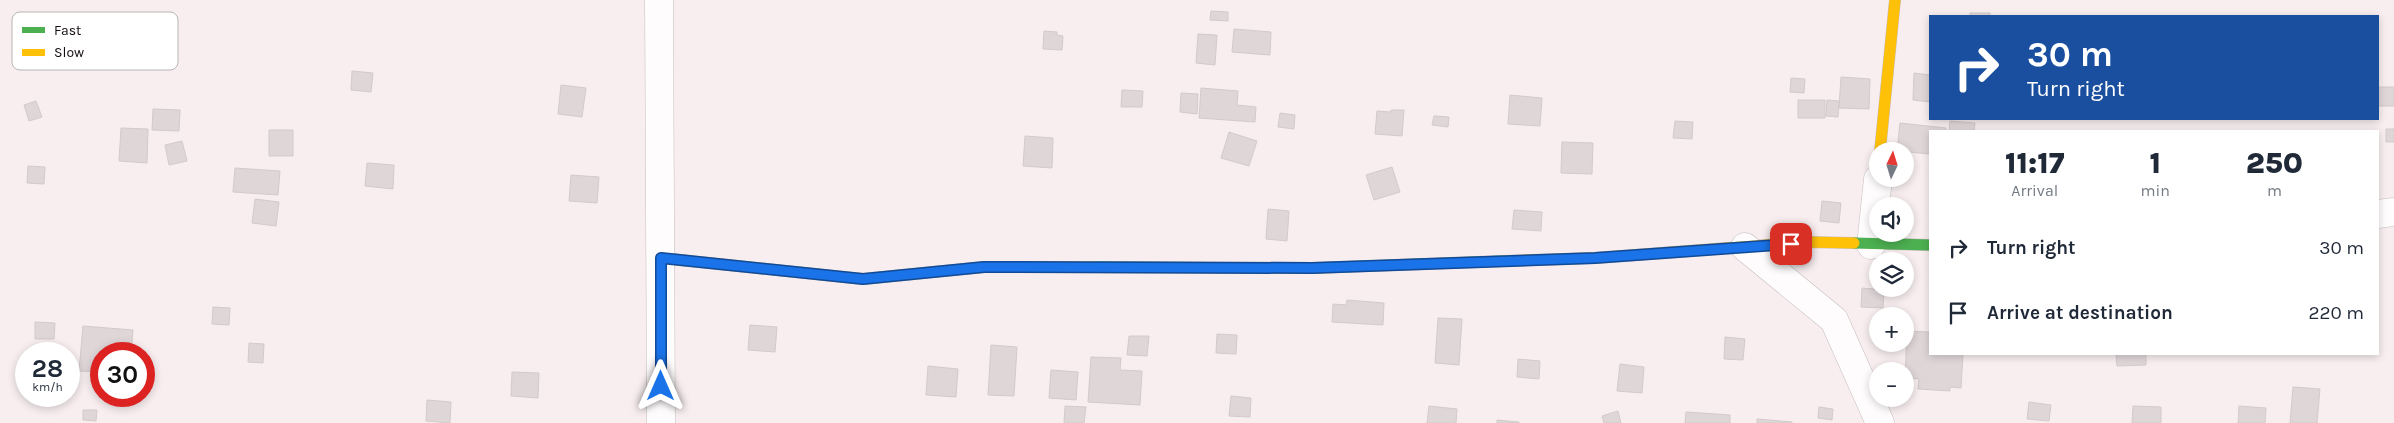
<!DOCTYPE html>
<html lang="en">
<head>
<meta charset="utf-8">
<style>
  body { margin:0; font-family:Karla,sans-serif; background:#f6f6f7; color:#1f2937; height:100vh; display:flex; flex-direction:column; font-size:19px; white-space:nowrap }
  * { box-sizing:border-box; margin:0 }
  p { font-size:16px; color:#747a83 }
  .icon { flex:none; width:28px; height:28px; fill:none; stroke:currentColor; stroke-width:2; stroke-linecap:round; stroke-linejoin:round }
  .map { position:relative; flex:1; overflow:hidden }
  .details { position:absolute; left:1929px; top:130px; width:450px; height:225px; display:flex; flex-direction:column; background:#fff; border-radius:0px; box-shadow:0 2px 8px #0003 }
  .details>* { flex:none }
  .hud { position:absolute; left:1929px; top:15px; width:450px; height:105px; border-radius:0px; box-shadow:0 2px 8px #0003; background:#1a4fa0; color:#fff; overflow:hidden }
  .needle { width:32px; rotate:4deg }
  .controls { position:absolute; left:1869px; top:142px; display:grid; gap:10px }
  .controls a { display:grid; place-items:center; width:45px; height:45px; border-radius:50%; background:#fff; box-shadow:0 2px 8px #0003; font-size:25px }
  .speed { position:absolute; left:15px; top:342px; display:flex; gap:10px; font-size:25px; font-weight:700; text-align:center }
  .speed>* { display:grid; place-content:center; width:65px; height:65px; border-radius:50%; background:#fff; box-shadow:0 2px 8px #0003; line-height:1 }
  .speed small { font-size:12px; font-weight:400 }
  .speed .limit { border:8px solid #d22; background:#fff; color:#111 }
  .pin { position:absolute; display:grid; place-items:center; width:42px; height:42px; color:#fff; margin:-21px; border-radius:10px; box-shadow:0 2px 8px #0006 }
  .me { position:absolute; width:55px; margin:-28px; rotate:0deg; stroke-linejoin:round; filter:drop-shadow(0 0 4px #0008) }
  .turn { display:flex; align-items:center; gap:18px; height:105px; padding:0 15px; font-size:22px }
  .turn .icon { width:65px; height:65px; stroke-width:2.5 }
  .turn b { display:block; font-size:35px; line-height:42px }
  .eta { display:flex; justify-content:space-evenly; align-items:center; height:85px; text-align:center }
  .eta b { font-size:30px; font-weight:800; line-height:35px }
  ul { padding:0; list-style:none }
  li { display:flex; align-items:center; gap:15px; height:65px; padding:0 15px }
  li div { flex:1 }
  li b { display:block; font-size:19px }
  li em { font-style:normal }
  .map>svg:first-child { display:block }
</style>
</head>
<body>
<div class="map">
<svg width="2394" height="423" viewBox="0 0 2394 423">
  <rect width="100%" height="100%" fill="#f8eef0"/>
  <path fill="#dfd6d8" stroke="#d3cacc" d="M1211 11 1228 12V21L1210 20Z
    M1970 13H1990V16H1970Z
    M1234 29 1271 32 1270 55 1232 52Z
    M1044 31 1057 32V35L1063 36 1062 50 1043 49Z
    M1198 34 1217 35 1215 65 1196 63Z
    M352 71 373 73 371 92 351 90Z
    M1914 73 1930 75V102L1913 100Z
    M1841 77 1870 79 1869 109 1839 108Z
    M1791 78 1805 79 1804 93 1790 92Z
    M561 85 586 88 582 117 558 114Z
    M2378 87H2394V106H2378Z
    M1201 88 1238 91 1237 105 1256 107 1255 122 1199 118Z
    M1122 90 1143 91 1142 107H1121Z
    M1181 93 1198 94 1197 114 1180 112Z
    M1510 95 1542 98 1540 126 1508 124Z
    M1798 100H1825V118H1798Z
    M1827 100 1839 101 1838 117 1826 116Z
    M36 101 42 117 29 121 24 105Z
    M153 109 180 110 179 131 152 130Z
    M1391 110H1404L1402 136 1375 134 1377 111 1391 112Z
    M1280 113 1295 115 1294 129 1278 127Z
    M1434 116 1449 117 1448 127 1432 125Z
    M1675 121 1693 122 1692 139 1673 138Z
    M1950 121 1975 123 1974 131H1949Z
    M1900 123 1946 128V131H1930V154L1897 151Z
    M121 128 148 129 147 163 119 161Z
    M2386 129H2394V142H2386Z
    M269 130H293V156H269Z
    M1229 132 1257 141 1249 166 1221 158Z
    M1025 136 1053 138 1052 168 1023 166Z
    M182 141 187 161 169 165 165 145Z
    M1562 142 1593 143 1592 174 1561 173Z
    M367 163 394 165 393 189 365 186Z
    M28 166 45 167 44 184 27 183Z
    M1392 167 1400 192 1374 200 1366 175Z
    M235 168 280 171 278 195 233 192Z
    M571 175 599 177 597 203 569 201Z
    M255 199 279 202 276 226 252 223Z
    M1822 201 1841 203 1839 223 1820 221Z
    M1268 209 1289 211 1287 241 1266 239Z
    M1514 210 1542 212 1541 231 1512 229Z
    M1862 288 1884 290 1883 308 1861 307Z
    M1347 300 1384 303 1383 325 1332 322 1333 304 1346 305Z
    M213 307 230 308 229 325 212 324Z
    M1438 318 1462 319 1459 365 1435 363Z
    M35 322 55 323 54 339H35Z
    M750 325 777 327 775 352 748 350Z
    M83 326 133 330 131 354H101V372L79 371Z
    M1907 331 1929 332 1930 354H1963L1961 388 1950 387V391L1918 389 1919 379 1905 378Z
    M1217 334 1237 335 1236 354 1216 353Z
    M1129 336H1149L1147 356 1127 355Z
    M1725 337 1745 339 1743 360 1724 359Z
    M249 343 264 344 263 363 248 362Z
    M991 345 1017 347 1014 396 988 395Z
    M2116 354H2146V365L2117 366Z
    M1091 357 1121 358 1120 370 1142 371 1140 405 1088 402Z
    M1518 359 1540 361 1539 379 1517 377Z
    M1620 364 1644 367 1642 393 1617 391Z
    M928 366 958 369 956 397 926 395Z
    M1051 370 1078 372 1076 400 1049 398Z
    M512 372 539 373 538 398 511 396Z
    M2293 387 2320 389 2317 423H2290Z
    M1231 396 1251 398 1250 417 1229 416Z
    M427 400 451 402 450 423 426 421Z
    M2029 402 2051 405 2049 421 2027 419Z
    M1065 406 1086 407 1084 423H1064Z
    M1429 406 1457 409 1456 423H1427Z
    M2133 406 2161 407V423H2132Z
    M2239 406 2266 408 2265 423H2238Z
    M1819 407 1833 409 1832 420 1818 418Z
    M83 410H97L96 421 83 420Z
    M1618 411 1621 423H1604L1602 416Z
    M1686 412 1730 415V423H1685Z
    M1757 419 1792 422V423H1757Z
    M1497 420 1519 422V423H1497Z"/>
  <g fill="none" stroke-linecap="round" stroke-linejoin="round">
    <g stroke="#c6bdbf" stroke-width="29">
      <path id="street" d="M659 0 661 423
        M2378 214 2394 212
        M1871 245 1878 179
        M1745 247 1834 320 1880 423"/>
    </g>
    <g stroke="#c6bdbf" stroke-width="12">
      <path id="fast" d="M1854 243 1930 245
        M1094 267 1312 268 1504 261"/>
    </g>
    <g stroke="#c6bdbf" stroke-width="12">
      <path id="slow" d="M1880 151 1895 0
        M661 258 863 279 984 267H1094
        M1504 261 1595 258 1806 242 1854 243"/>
    </g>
    <use href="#street" stroke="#fefcfd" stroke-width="28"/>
    <use href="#fast" stroke="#4caf50" stroke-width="11"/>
    <use href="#slow" stroke="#ffc107" stroke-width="11"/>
  </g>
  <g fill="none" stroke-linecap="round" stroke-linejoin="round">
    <g stroke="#114b97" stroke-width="12">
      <path id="route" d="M661 386V258L863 279 984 267 1312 268 1595 258 1791 244"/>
    </g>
    <use href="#route" stroke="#1a73e8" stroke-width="9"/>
  </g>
  <rect x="12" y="12" width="166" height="58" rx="8" fill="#fff" stroke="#b8b6b7" stroke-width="1"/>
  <rect x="22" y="27" width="23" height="6" fill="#4caf50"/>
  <rect x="22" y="49" width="23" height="7" fill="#ffc107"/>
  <g font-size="14" fill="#140c0e">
    <text x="54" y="35">Fast</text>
    <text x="54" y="57">Slow</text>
  </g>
</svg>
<div class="controls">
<a><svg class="needle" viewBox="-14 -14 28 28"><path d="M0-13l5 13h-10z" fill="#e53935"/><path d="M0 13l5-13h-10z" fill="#747a83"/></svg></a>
<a><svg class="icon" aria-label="sound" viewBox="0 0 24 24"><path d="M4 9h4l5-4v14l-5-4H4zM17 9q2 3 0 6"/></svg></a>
<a><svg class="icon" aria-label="layers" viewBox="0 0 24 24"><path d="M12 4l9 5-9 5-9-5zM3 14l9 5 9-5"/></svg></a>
<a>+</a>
<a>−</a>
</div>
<div class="speed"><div>28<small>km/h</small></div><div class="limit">30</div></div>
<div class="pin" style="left:1791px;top:244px;background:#d93025"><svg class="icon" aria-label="arrive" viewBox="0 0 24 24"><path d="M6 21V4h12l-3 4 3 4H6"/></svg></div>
<svg class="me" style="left:661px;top:386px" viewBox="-20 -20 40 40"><path d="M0-17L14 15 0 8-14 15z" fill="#1a73e8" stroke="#fff" stroke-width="4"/></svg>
<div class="hud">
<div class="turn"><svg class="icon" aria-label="right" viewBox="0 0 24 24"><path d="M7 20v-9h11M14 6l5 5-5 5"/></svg><div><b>30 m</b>Turn right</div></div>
</div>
<section class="details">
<div class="eta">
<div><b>11:17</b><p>Arrival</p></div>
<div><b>1</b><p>min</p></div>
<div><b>250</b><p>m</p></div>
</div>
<ul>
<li><svg class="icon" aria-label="right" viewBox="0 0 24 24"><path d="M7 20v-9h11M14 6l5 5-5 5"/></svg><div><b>Turn right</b></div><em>30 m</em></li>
<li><svg class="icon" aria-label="arrive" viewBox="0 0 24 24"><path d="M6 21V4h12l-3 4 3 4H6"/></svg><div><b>Arrive at destination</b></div><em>220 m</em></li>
</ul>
</section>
</div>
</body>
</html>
